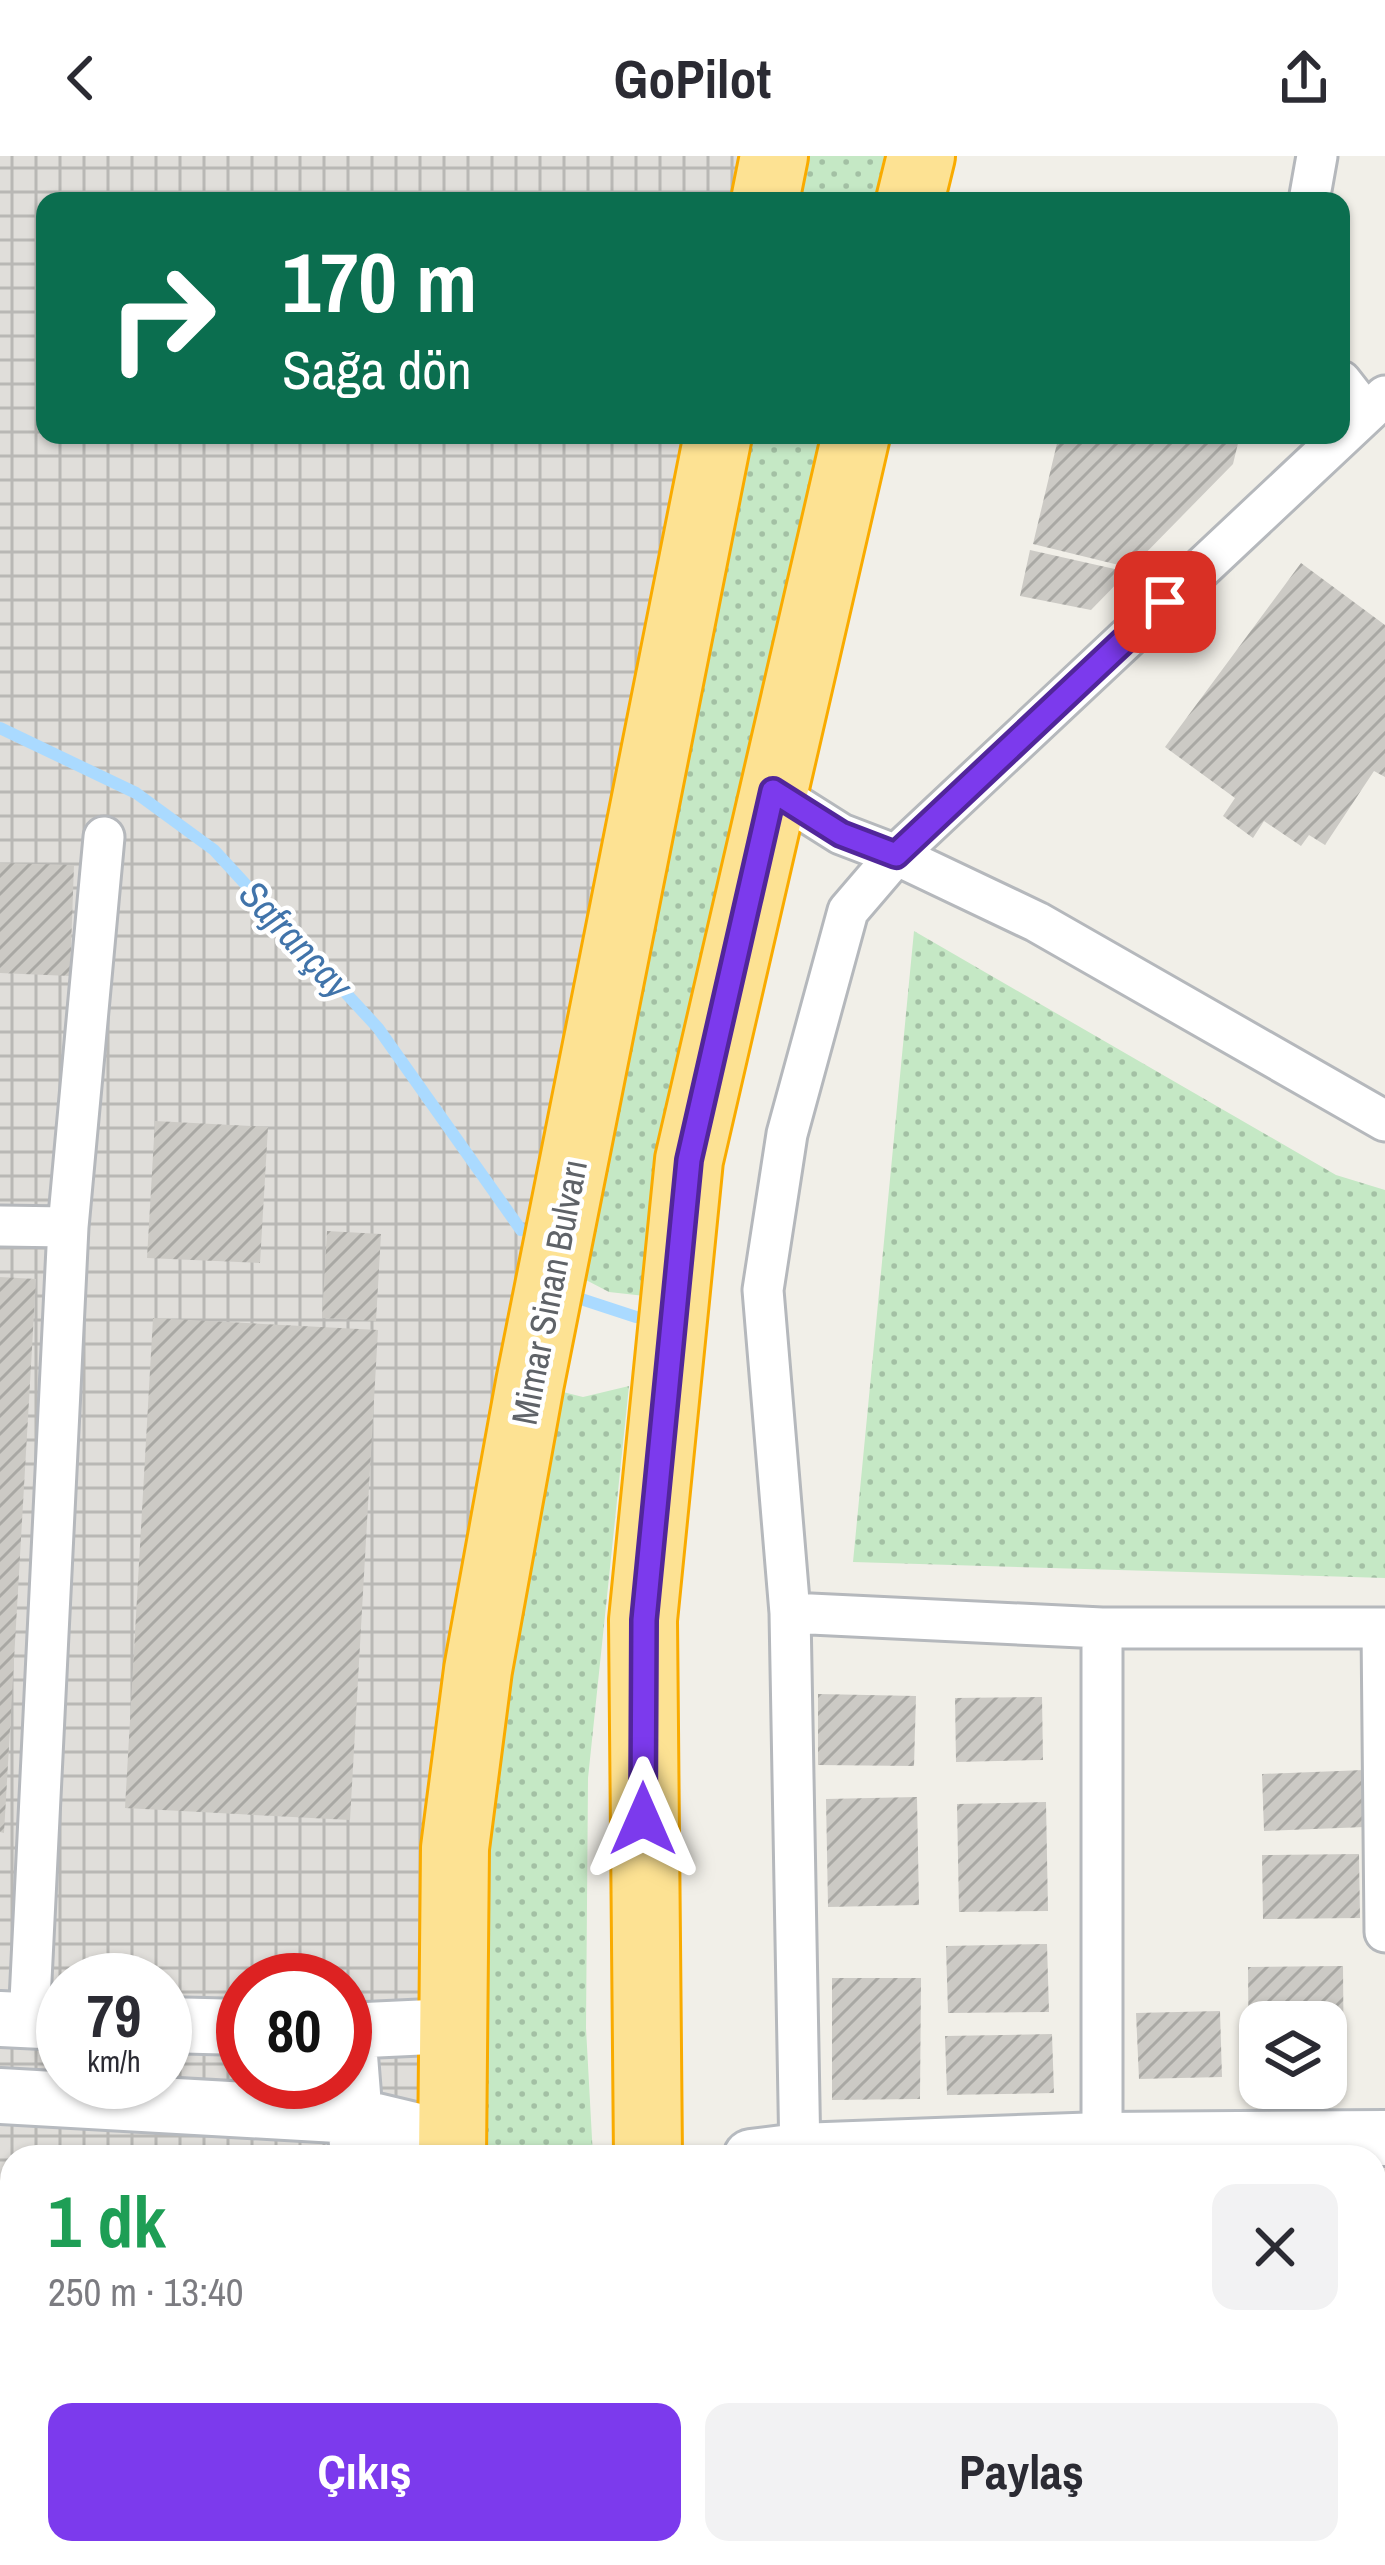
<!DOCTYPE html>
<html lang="tr">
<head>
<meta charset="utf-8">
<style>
  body { margin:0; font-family:"Archivo Narrow",sans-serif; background:#f2f2f3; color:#2b2b33; height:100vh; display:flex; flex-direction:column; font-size:45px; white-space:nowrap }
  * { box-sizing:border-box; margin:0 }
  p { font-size:39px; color:#7c7c81 }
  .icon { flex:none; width:66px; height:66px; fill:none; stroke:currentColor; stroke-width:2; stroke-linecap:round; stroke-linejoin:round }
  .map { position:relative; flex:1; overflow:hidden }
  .drawer { position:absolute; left:0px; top:1989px; width:1386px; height:420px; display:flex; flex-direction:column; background:#fff; border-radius:36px 36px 0 0; box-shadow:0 3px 9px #0004 }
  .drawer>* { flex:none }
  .banner { position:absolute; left:36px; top:36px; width:1314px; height:252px; border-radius:24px; box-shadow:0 3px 9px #0004; background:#0b6e4f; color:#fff; overflow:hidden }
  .buttons { position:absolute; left:1239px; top:1845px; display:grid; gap:24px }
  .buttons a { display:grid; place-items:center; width:108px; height:108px; border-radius:24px; background:#fff; box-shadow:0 3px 9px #0004; font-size:60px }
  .speed { position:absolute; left:36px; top:1797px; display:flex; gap:24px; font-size:60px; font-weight:700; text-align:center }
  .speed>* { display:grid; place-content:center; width:156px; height:156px; border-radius:50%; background:#fff; box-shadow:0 3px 9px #0004; line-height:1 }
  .speed small { font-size:30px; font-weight:400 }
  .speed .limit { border:18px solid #d22; background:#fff; color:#111 }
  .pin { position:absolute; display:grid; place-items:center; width:102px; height:102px; color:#fff; margin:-51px; border-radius:24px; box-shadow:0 6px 18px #0006 }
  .me { position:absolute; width:132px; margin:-66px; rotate:0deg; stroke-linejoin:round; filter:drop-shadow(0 0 9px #0008) }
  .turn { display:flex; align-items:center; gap:42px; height:252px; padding:0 48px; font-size:54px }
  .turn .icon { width:156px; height:156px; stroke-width:2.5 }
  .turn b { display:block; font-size:84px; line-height:102px }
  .round { display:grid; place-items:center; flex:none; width:126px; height:126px; border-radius:24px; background:#f2f2f3 }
  .summary { display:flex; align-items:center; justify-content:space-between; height:204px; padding:0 48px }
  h1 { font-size:72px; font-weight:800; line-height:90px; color:#1e9e55 }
  .action { display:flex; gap:24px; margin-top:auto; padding:24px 48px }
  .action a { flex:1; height:138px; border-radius:24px; background:#7c3aed; color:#fff; font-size:48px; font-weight:800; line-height:138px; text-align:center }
  .action a+a { background:#f2f2f3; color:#2b2b33 }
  header { display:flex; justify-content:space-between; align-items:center; height:156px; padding:0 48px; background:#fff; font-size:54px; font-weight:800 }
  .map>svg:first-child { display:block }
</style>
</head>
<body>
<header><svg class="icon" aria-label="back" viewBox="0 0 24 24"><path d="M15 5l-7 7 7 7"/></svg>GoPilot<svg class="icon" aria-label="share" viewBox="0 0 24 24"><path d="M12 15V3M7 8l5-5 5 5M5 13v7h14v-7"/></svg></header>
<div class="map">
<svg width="1385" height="2409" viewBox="0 0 1385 2409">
  <defs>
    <pattern id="industrial-grid" width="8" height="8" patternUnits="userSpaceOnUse" patternTransform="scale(3)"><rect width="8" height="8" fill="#e0deda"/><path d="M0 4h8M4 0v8" fill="none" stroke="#b9b8b5"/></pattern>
    <pattern id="grass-dots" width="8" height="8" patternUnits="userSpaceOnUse" patternTransform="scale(3)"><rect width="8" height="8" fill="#c5e8c5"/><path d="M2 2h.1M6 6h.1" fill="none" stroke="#a3c0a4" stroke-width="1.8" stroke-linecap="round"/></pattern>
    <pattern id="building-hatch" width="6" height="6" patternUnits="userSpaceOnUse" patternTransform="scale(3)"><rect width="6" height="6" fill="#cccac5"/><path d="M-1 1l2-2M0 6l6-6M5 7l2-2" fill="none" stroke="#a9a8a4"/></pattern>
  </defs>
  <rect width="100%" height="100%" fill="#f1efe8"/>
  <path fill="url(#industrial-grid)" fill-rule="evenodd" d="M0 0H742L734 45H45V279H691L436 2001H12V2397H447L450 2409H0ZM63 1824H165V1926H63ZM243 1824H345V1926H243Z"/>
  <path fill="url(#grass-dots)" d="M807 0H884L874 45H798Z
    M751 279H820L665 978 645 1140 609 1136 586 1124Z
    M914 775 1336 1019 1385 1034V1422L853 1406Z
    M629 1230 588 1622 586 1872 593 2001H480L476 1714 555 1234 583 1241Z
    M509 2397H623L624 2409H511Z"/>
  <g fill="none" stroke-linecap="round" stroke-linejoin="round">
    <path stroke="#aadaff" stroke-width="12" d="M0 572 136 637 214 694 378 872 521 1074
      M578 1142 636 1161"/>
  </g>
  <path fill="url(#building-hatch)" d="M1059 279H1240L1233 308 1131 412 1033 388Z
    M1030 394 1128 416 1091 454 1020 440Z
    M1301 407 1385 469V621L1374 615 1325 689 1309 679 1301 690 1264 665 1253 682 1223 660 1235 642 1165 591Z
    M0 707 74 709 70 820 0 817Z
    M155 965 268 971 260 1107 147 1102Z
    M327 1075 381 1078 376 1165 322 1162Z
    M0 1121 36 1123 4 1677 0 1676Z
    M153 1162 378 1174 350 1664 125 1652Z
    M818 1538 916 1540 914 1610 818 1609Z
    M1042 1541 1043 1604 956 1606 955 1542Z
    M1364 1614 1365 1671 1264 1675 1262 1618Z
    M917 1641 919 1749 828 1751 826 1643Z
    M1046 1646 1048 1755 959 1756 957 1648Z
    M1359 1698 1360 1762 1263 1763 1262 1699Z
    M1047 1788 1049 1856 948 1857 946 1790Z
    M1343 1810 1344 1931H1326V1866H1260V1931H1249L1248 1811Z
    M832 1822H921L920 1943 832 1944Z
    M1220 1855 1222 1921 1139 1923 1136 1857Z
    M1052 1878 1054 1937 947 1939 945 1880Z
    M0 2189 12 2190V2397H205L204 2409H0Z
    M1258 2397H1357V2409H1258Z"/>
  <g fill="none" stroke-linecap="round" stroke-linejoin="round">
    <g stroke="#b5b8bc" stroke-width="45">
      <path id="street" d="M1309 45 1317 0
        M1341 225 1366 257
        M773 635 841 678 896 699 1037 766 1385 965
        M0 1070 68 1071 29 1865
        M68 1071 104 681
        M790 1457 1102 1472H1385
        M1382 1472 1385 1776
        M800 2001 790 1457 763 1134 787 978 848 755 896 699 1385 240
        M1102 2001V1472
        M838 2397 839 2409
        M1107 2397 1108 2409"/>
    </g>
    <g stroke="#b6babf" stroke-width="60">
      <path id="secondary" d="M0 1863 63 1866
        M165 1869 243 1871
        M345 1875 452 1870
        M348 1875 358 2001
        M0 1940 355 1960 451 1983
        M751 2001 799 1995 1102 1984 1385 1982
        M389 2397 390 2409"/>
    </g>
    <g stroke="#f9ab00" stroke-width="72">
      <path id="highway" d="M765 45 774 0
        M910 45 921 0
        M452 2001 455 1692 478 1514 530 1227 718 279
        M648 2001 643 1464 689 1004 856 279
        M485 2397 486 2409
        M662 2397 664 2409"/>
    </g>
    <use href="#street" stroke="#fff" stroke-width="39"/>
    <use href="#secondary" stroke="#fff" stroke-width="54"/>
    <use href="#highway" stroke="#fde293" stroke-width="66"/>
  </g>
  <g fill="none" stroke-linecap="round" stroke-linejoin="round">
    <g stroke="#51269a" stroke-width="30">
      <path id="route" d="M643 1663 644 1464 689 1004 773 635 841 678 896 699 1165 446"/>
    </g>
    <use href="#route" stroke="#7c3aed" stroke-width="21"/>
  </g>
  <g text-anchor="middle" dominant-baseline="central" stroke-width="9" stroke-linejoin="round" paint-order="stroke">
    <g font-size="36" fill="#5f6368" stroke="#fff">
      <text transform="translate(549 1136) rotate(-79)">Mimar Sinan Bulvarı</text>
    </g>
    <g font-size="39" font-style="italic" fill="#4174aa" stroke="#fff">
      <text transform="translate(296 783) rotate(47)">Safrançay</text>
    </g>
  </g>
</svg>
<div class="buttons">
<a><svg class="icon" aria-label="layers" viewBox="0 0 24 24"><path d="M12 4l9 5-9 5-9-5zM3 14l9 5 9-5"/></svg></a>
</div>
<div class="speed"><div>79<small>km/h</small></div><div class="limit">80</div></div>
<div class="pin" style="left:1165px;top:446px;background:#d93025"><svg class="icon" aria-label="arrive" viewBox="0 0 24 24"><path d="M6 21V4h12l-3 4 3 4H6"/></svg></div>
<svg class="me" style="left:643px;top:1663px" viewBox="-20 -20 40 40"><path d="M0-17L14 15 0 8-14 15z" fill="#7c3aed" stroke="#fff" stroke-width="4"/></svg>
<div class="banner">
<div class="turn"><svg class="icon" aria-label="right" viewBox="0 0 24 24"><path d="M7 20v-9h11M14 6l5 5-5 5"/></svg><div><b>170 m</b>Sağa dön</div></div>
</div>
<section class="drawer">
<div class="summary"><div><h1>1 dk</h1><p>250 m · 13:40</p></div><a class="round"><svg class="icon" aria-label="close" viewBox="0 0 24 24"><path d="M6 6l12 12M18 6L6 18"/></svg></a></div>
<div class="action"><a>Çıkış</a><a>Paylaş</a></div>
</section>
</div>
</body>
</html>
